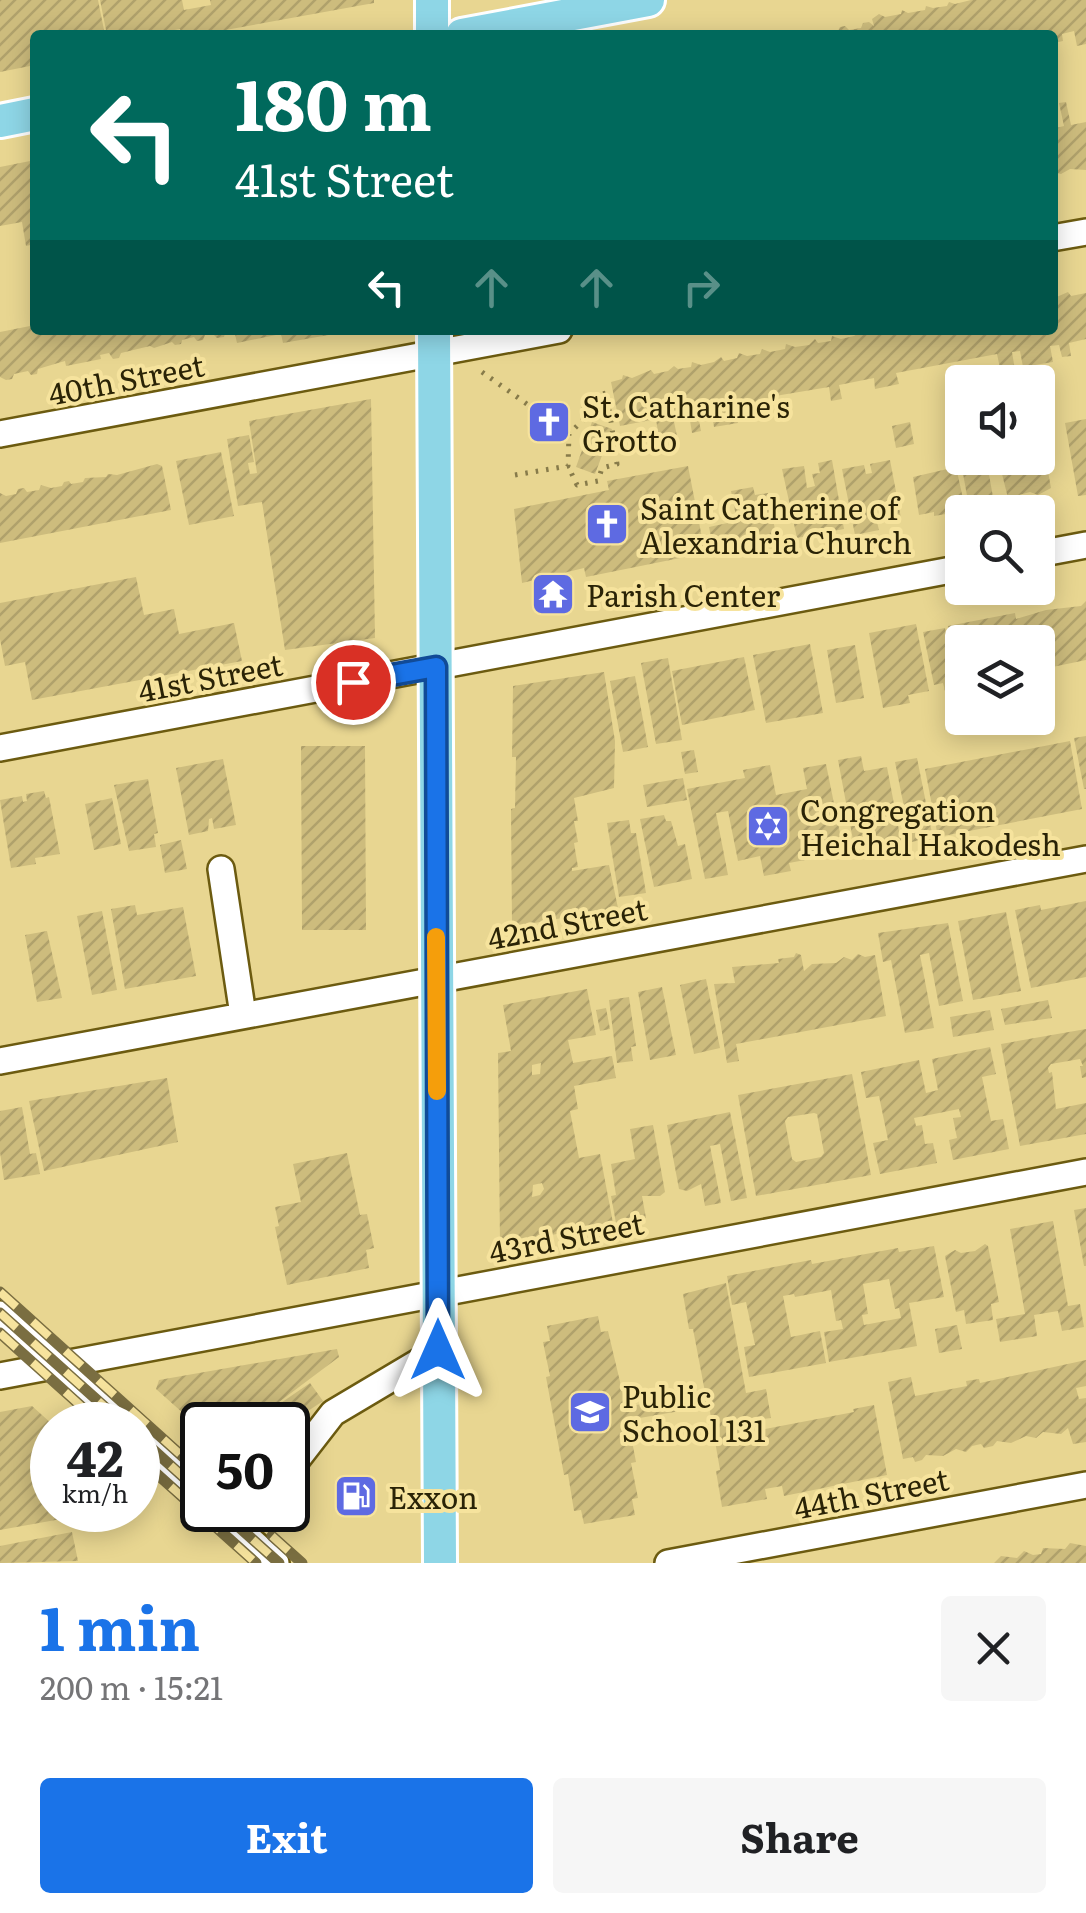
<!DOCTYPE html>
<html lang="en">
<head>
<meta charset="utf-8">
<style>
  body { margin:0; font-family:Literata,serif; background:#f6f6f6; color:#202124; height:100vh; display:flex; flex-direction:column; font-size:38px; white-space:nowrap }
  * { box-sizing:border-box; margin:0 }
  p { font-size:32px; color:#757577 }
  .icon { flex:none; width:55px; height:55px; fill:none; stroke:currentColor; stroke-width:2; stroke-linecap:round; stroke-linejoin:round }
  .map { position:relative; height:1563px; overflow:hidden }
  .drawer { display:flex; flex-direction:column; background:#fff; flex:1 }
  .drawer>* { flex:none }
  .banner { position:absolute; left:30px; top:30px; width:1028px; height:305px; border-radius:10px; box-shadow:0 5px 25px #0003; background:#00695c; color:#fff; overflow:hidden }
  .buttons { position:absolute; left:945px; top:365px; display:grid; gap:20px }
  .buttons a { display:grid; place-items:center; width:110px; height:110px; border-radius:10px; background:#fff; box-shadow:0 5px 25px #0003; font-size:50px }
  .speed { position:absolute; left:30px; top:1402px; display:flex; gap:20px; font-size:50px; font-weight:700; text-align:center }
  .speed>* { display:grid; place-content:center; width:130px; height:130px; border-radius:50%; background:#fff; box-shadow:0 5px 25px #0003; line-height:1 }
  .speed small { font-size:25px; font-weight:400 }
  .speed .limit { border:5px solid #111; border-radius:15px; background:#fff; color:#111 }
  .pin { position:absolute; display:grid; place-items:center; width:85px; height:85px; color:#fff; margin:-42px; border:5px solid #fff; border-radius:50%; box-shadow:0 2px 10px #0007 }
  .me { position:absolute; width:110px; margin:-55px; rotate:0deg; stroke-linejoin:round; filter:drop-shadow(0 0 8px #0008) }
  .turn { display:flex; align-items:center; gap:35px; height:210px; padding:0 40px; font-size:45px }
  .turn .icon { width:130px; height:130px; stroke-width:2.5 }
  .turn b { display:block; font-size:70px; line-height:85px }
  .lanes { display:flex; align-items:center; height:95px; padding:0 40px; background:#0003; justify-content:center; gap:50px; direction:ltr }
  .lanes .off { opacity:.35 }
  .round { display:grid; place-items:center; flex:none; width:105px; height:105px; border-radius:10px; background:#f6f6f6 }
  .overview { display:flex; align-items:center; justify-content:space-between; height:170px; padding:0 40px }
  h1 { font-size:60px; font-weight:700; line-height:75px; color:#1a73e8 }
  .cta { display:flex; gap:20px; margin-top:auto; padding:20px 40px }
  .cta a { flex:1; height:115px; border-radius:10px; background:#1a73e8; color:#fff; font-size:40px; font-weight:700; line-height:115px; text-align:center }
  .cta a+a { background:#f6f6f6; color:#202124 }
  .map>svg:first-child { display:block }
</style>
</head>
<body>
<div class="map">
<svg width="1086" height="1563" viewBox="0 0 1086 1563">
  <defs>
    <pattern id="building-hatch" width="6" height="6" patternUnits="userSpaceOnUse" patternTransform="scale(2.5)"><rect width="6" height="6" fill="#cdbc7d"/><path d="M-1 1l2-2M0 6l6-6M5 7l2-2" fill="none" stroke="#b0a16b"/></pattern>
  </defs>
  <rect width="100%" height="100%" fill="#e8d691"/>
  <path fill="url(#building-hatch)" fill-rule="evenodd" d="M0 0H98L105 35H35V65L0 72Z
    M100 0H182L184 10 211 5 210 0H374V3L198 35H181L180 29 169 31 168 35H107Z
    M971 0H1086V44L1077 46 1074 31 1062 34 1063 41 1054 43 1053 35H836L840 27 845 26 849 30 861 28 863 23 869 22 874 26 872 19 879 14 885 17 901 14 902 10 908 13 925 10 926 6 933 8 947 6 949 2 955 4Z
    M1066 102 1071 125 1086 122V170L1070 169 1061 174 1052 172V129L1064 126 1059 103Z
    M35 160V189L32 190 35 244 26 246 22 222 0 226V167Z
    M1068 292 1071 296 1086 293V339L1069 343 1071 356 1062 357 1059 345 1050 346 1053 362 1023 367 1020 351 1012 352 1015 370 1001 373 997 354 896 373 899 384 875 389 874 378 839 385 842 399 831 401 829 387 781 395 759 400 761 413 737 418 738 423 714 427 711 409 697 411 701 431 692 433 689 414 673 417 677 436 659 439 656 419 620 426 611 382 622 379 623 375 632 378 651 370 654 374 668 371 674 366 678 369 691 367 692 362 701 365 714 362 721 357 724 361 737 358 739 353 747 356 760 354 762 349 770 352 785 349 786 344 795 347 809 345 815 339 818 343 831 341 832 336 841 339 854 336 861 331 864 334 878 330H1052V299Z
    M35 325V330H226L224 337 217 338 213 334 205 335 203 340 197 341 194 337 182 340 181 344 175 345 172 342 154 348 150 346 121 353 119 358 113 359 109 353 100 355 101 359 66 366 65 361 58 363 38 369 37 374 31 375 28 371 14 374 12 379 6 380 0 377V332Z
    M234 330H346V332L283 343 281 334 237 343Z
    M371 399 375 638 285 650 262 502 238 506 227 439 249 435 254 462 248 463 250 474 257 473 249 421Z
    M1086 419V495L1078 496 1065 423Z
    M592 422 612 429 595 474 576 467Z
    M910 422 914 444 896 448 892 426Z
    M1038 438H1042L1051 488 1038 495 1030 492 1008 498 998 458H1038Z
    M958 446H962V458H986L995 508 970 512Z
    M221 452 234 516 189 525 176 461Z
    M832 460 844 529 797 538 782 469 804 466 807 488 815 486 812 474 820 473 818 463Z
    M890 460 901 518 877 522 879 530 855 535 842 469 864 465 866 474 872 473 870 464Z
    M157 464 162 466 171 510 0 543V493L6 496 16 494 18 489 24 488 27 492 39 490 41 485 51 488 62 486 64 482 69 481 71 484 83 482 85 478 106 477 108 474 117 475Z
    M688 466 705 553 586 577 584 568 522 583 514 509 609 490 607 481Z
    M956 467 966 512 951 518 946 514 934 516V512L919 515 913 477Z
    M753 487 755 495 768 493 778 545 715 557 709 527 737 521 731 491Z
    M136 577 144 615 174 609 179 634 234 623 242 661 32 700 25 662 5 666 0 639V603Z
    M1086 601V660L1038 670V642H962V678L958 679 948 626 1015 613 1016 619 1046 610 1081 606Z
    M916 624 929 691 908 695 910 703 883 708 869 633Z
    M945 628 955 681H952L954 689 945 691 943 683 934 685 923 632Z
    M810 644 823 713 766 723 753 655Z
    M855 645 864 698 836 703 827 650Z
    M744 657 755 710 682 725 672 671Z
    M668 658 682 740 656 744 641 663Z
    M604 672 615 741 614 788 574 798 578 821H574L578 842 574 843 578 867 572 868V871L609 865 618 908 512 927 511 809 515 808 516 757H512L513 686Z
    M635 676 648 747 623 752 610 681Z
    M1086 736V789H1084L1074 738Z
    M1070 741 1082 809 938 837 925 769Z
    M301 746H365L366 930H302Z
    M694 750 698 772 685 774 681 752Z
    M861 756 864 771 887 767 901 841 878 846 876 835 853 840 838 760Z
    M917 758 933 838 911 842 895 762Z
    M223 759 236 825 214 829 212 818 209 819 208 831 189 835 176 768Z
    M826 764 842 843 819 848 821 857 789 863 791 871 764 876 760 856 738 861 728 811 716 813 728 875 705 879 687 789 745 778 743 770 770 765 776 795 807 789 803 768Z
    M683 778 687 800 647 807 643 785Z
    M148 779 158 833 154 834 156 847 129 851 114 785Z
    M44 791 46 798 49 797 60 854 35 858 36 864 11 868 0 800 22 796 23 802 27 801 26 794Z
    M112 798 121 844 94 850 85 804Z
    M664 815 666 821H671L678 846 685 844 692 879 654 887 640 819Z
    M629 820 631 833H636L646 893 619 897 607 823Z
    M181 840 187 869 165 873 160 845Z
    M1086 901V977L1031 988 1015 910 1040 905 1041 910Z
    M135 905 137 915 183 907 196 976 125 989 111 909Z
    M102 911 117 990 92 995 77 916Z
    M1006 912 1021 991 973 1000 958 921Z
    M948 923 963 1001 939 1006 929 953 920 955 934 1028 905 1033 891 960 883 962 878 933Z
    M47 931 62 998 37 1002 25 935Z
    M796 953 801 955 804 971 812 964 836 963 844 957 852 960 858 954 865 957 875 955 886 1016 736 1044 739 1061 727 1063 714 984 735 983 732 967 779 963 778 959 794 957Z
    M706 979 720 1048 694 1054 680 985Z
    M662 987 676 1055 650 1060 638 992Z
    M587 989 596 1035 568 1040 573 1063 612 1056 616 1078 574 1086 578 1109 570 1111 579 1158 600 1154 613 1223 500 1245 498 1053 511 1051 503 1005ZM541 1063 540 1074 532 1075V1065ZM542 1183 544 1189 540 1195 532 1197 533 1185Z
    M629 997 636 1046 631 1047 633 1061 617 1063 609 1000Z
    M1048 1000 1052 1018 1005 1025 1001 1009Z
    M606 1008 610 1029 600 1031 596 1010Z
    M990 1010 994 1030 953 1037 950 1017Z
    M1086 1029V1077L1082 1078 1080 1066H1083L1080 1059 1051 1064 1048 1068 1049 1073 1052 1072 1056 1109 1086 1103V1134L1020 1146 1001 1044Z
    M990 1047 996 1074 982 1077 991 1121 1003 1119 1009 1149 953 1160 949 1140 957 1138 953 1118 961 1117 959 1109 914 1118 916 1126 922 1125 925 1144 933 1143 937 1163 880 1174 873 1143 888 1140 879 1096 866 1098 861 1072 919 1060 926 1093 938 1090 932 1059Z
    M852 1074 871 1175 756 1196 738 1095ZM814 1113 817 1114 824 1153 821 1157 796 1162 792 1159 785 1121 788 1117Z
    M167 1078 178 1142 44 1171 29 1101Z
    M22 1107 30 1154 36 1153 40 1174 4 1180 0 1152V1111Z
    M730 1112 747 1198 731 1201 720 1144 710 1146 721 1203 705 1206 701 1184 687 1191 679 1189 667 1125Z
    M653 1125 665 1192 660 1196H642L646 1218 616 1223 611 1196 616 1195 611 1164 635 1159 630 1129Z
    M347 1153 360 1215 367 1214 374 1248 366 1250 369 1268 287 1285 275 1227 279 1226 275 1207 301 1202 293 1164Z
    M1086 1208V1266H1084L1074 1210Z
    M1053 1221 1068 1306 1080 1304 1084 1327 1062 1331 1058 1311 1034 1315 1037 1336 1000 1342 996 1319 1025 1314 1010 1229Z
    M985 1244 988 1246 999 1302 991 1304 993 1320 966 1324 964 1310 956 1312 945 1256 955 1250 961 1253 975 1251Z
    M934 1246 944 1297 909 1303 917 1346 829 1362 824 1332 843 1329 841 1320 836 1321 831 1290 795 1297 794 1294 783 1296 791 1337 820 1331 826 1363 749 1377 744 1347 755 1345 746 1302 732 1305 727 1276 811 1260 812 1264 898 1248 899 1252ZM889 1279 895 1309 899 1308 901 1318 864 1325 862 1315 868 1314 863 1284Z
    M726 1283 746 1393 766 1389 771 1418 763 1419 765 1429 854 1412 853 1409 874 1405 887 1475 784 1496 782 1486 765 1489 767 1499 722 1507 716 1471 720 1470 709 1406 628 1420 636 1462 631 1463 638 1498 632 1499 635 1515 584 1524 581 1510 574 1511 568 1474 564 1475 546 1377 550 1376 543 1342 550 1341 547 1326 598 1316 601 1332 608 1331 626 1407 705 1392 693 1329H689L683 1294Z
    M957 1325 962 1349 939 1353 935 1329Z
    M337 1349 339 1357 267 1411 265 1408 238 1425H202V1430L156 1389 159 1380Z
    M1086 1360V1386L1076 1388 1079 1399 1086 1398V1442L1073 1444 1068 1428 1061 1434 1043 1432 1036 1438 1026 1436 1011 1443 997 1441 993 1446 984 1448 981 1444 972 1446 966 1452 956 1449 943 1456 926 1455 922 1460 915 1462 913 1457 903 1459 888 1382 911 1377 915 1396 967 1386 966 1381 979 1379 980 1383Z
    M310 1383 323 1401 287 1425 275 1407Z
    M32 1406 52 1424V1510L100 1512 0 1530V1412Z
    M72 1532 78 1561 0 1563V1546Z
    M1070 1543 1086 1546V1563H994L1001 1556 1017 1558 1024 1551 1033 1555 1041 1554 1043 1548 1065 1549Z"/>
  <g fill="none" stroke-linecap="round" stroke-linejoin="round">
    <g stroke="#6c5b10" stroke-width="30">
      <path id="minor" d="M1052 238 1086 232
        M0 434 559 330
        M1038 554 1086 545
        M0 748 962 568
        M221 869 243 1015
        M0 1061 1086 859
        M0 1314 123 1425
        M0 1376 1086 1172
        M138 1438 202 1497
        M288 1471 333 1413 439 1350
        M217 1510 276 1563
        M668 1563 1086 1485"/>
    </g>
    <g stroke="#fff" stroke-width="38">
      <path id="major" d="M432 0V35
        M462 35 648 0
        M0 121 35 114
        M434 330 440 1563"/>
    </g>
    <path stroke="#877b4a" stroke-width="5" stroke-dasharray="2.5 8" stroke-linecap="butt" d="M482 372 569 434
      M515 475 568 466 569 434 583 420 585 397 607 393 617 464 602 468 598 481 577 485 568 466"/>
    <use href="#minor" stroke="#fff" stroke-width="25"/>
    <use href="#major" stroke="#8ed6e6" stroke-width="32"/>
    <g stroke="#7a6e41" stroke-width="11">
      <path id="rail" d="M0 1292 202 1474
        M0 1313 125 1425
        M0 1333 102 1425
        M138 1436 202 1494
        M138 1457 256 1563
        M220 1510 279 1563
        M272 1536 302 1563"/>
    </g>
    <use href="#rail" stroke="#f6e39d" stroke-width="8" stroke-dasharray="22" stroke-linecap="butt"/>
  </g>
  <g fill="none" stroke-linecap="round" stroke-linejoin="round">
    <g stroke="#114b97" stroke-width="25">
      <path id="route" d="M353 682 436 667 438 1350"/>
    </g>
    <use href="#route" stroke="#1a73e8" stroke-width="18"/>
    <path stroke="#f59e0b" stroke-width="18" d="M436 937 437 1091"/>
  </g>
  <defs>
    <g id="church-square" transform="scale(2.25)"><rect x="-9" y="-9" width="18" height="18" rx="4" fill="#5e6ae2" stroke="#f6e39d"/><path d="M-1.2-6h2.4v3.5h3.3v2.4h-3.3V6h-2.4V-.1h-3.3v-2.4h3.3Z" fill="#fff"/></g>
    <g id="temple-square" transform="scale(2.25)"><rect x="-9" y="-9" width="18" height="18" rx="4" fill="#5e6ae2" stroke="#f6e39d"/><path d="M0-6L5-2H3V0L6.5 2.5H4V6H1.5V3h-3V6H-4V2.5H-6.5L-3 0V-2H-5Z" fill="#fff"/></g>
    <g id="synagogue-square" transform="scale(2.25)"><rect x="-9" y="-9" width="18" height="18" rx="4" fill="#5e6ae2" stroke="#f6e39d"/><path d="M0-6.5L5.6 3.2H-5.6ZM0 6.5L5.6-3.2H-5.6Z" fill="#fff"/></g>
    <g id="school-square" transform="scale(2.25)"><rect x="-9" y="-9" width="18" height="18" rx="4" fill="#5e6ae2" stroke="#f6e39d"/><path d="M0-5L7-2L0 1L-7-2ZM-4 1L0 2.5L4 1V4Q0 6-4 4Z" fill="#fff"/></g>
    <g id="fuel-square" transform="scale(2.25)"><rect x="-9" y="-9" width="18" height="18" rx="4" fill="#5e6ae2" stroke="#f6e39d"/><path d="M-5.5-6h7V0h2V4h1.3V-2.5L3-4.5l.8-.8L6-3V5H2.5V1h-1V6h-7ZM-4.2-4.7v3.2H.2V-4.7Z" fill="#fff"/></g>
  </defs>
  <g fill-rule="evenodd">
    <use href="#church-square" x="549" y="422"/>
    <use href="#church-square" x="607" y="524"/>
    <use href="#temple-square" x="553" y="594"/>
    <use href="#synagogue-square" x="768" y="826"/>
    <use href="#school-square" x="590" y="1412"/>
    <use href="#fuel-square" x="356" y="1496"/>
  </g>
  <g text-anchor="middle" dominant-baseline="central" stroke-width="8" stroke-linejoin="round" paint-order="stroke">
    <g font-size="30" fill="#2a2306" stroke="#f6e39d">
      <text transform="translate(126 378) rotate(-11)">40th Street</text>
      <text transform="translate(210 676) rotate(-11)">41st Street</text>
      <text transform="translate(567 922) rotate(-11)">42nd Street</text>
      <text transform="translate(566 1236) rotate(-11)">43rd Street</text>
      <text transform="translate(871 1492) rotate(-11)">44th Street</text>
    </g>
    <g font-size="30" fill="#2a2306" stroke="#f6e39d" text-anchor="start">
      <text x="582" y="405">St. Catharine's<tspan x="582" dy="34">Grotto</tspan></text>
      <text x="640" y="507">Saint Catherine of<tspan x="640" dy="34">Alexandria Church</tspan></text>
      <text x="586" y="594">Parish Center</text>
      <text x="800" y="809">Congregation<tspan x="800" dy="34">Heichal Hakodesh</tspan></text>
      <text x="622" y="1395">Public<tspan x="622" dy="34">School 131</tspan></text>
      <text x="388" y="1496">Exxon</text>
    </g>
  </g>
</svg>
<div class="buttons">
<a><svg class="icon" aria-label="sound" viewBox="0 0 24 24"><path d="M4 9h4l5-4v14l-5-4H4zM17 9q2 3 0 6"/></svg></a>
<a><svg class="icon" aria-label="search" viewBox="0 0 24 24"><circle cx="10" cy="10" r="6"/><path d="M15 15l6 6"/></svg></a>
<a><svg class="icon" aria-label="layers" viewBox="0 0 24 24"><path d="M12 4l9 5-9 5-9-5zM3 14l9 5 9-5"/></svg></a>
</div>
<div class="speed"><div>42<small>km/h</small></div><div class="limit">50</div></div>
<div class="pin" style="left:353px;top:682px;background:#d93025"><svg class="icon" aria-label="arrive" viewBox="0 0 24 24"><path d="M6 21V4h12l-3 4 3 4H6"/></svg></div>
<svg class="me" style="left:438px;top:1350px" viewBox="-20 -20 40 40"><path d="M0-17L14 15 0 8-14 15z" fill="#1a73e8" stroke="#fff" stroke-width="4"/></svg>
<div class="banner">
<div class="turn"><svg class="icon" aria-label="left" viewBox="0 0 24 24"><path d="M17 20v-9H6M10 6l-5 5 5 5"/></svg><div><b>180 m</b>41st Street</div></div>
<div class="lanes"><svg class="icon" aria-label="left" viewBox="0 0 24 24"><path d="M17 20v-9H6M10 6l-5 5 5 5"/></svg><svg class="icon off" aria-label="ahead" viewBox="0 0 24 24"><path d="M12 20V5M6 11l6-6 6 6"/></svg><svg class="icon off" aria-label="ahead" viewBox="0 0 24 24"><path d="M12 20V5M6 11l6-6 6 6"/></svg><svg class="icon off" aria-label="right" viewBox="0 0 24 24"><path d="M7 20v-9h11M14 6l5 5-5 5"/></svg></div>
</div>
</div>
<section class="drawer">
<div class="overview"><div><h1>1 min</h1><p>200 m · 15:21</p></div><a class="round"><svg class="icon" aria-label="close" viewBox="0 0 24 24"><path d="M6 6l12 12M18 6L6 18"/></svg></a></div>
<div class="cta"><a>Exit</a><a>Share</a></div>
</section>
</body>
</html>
